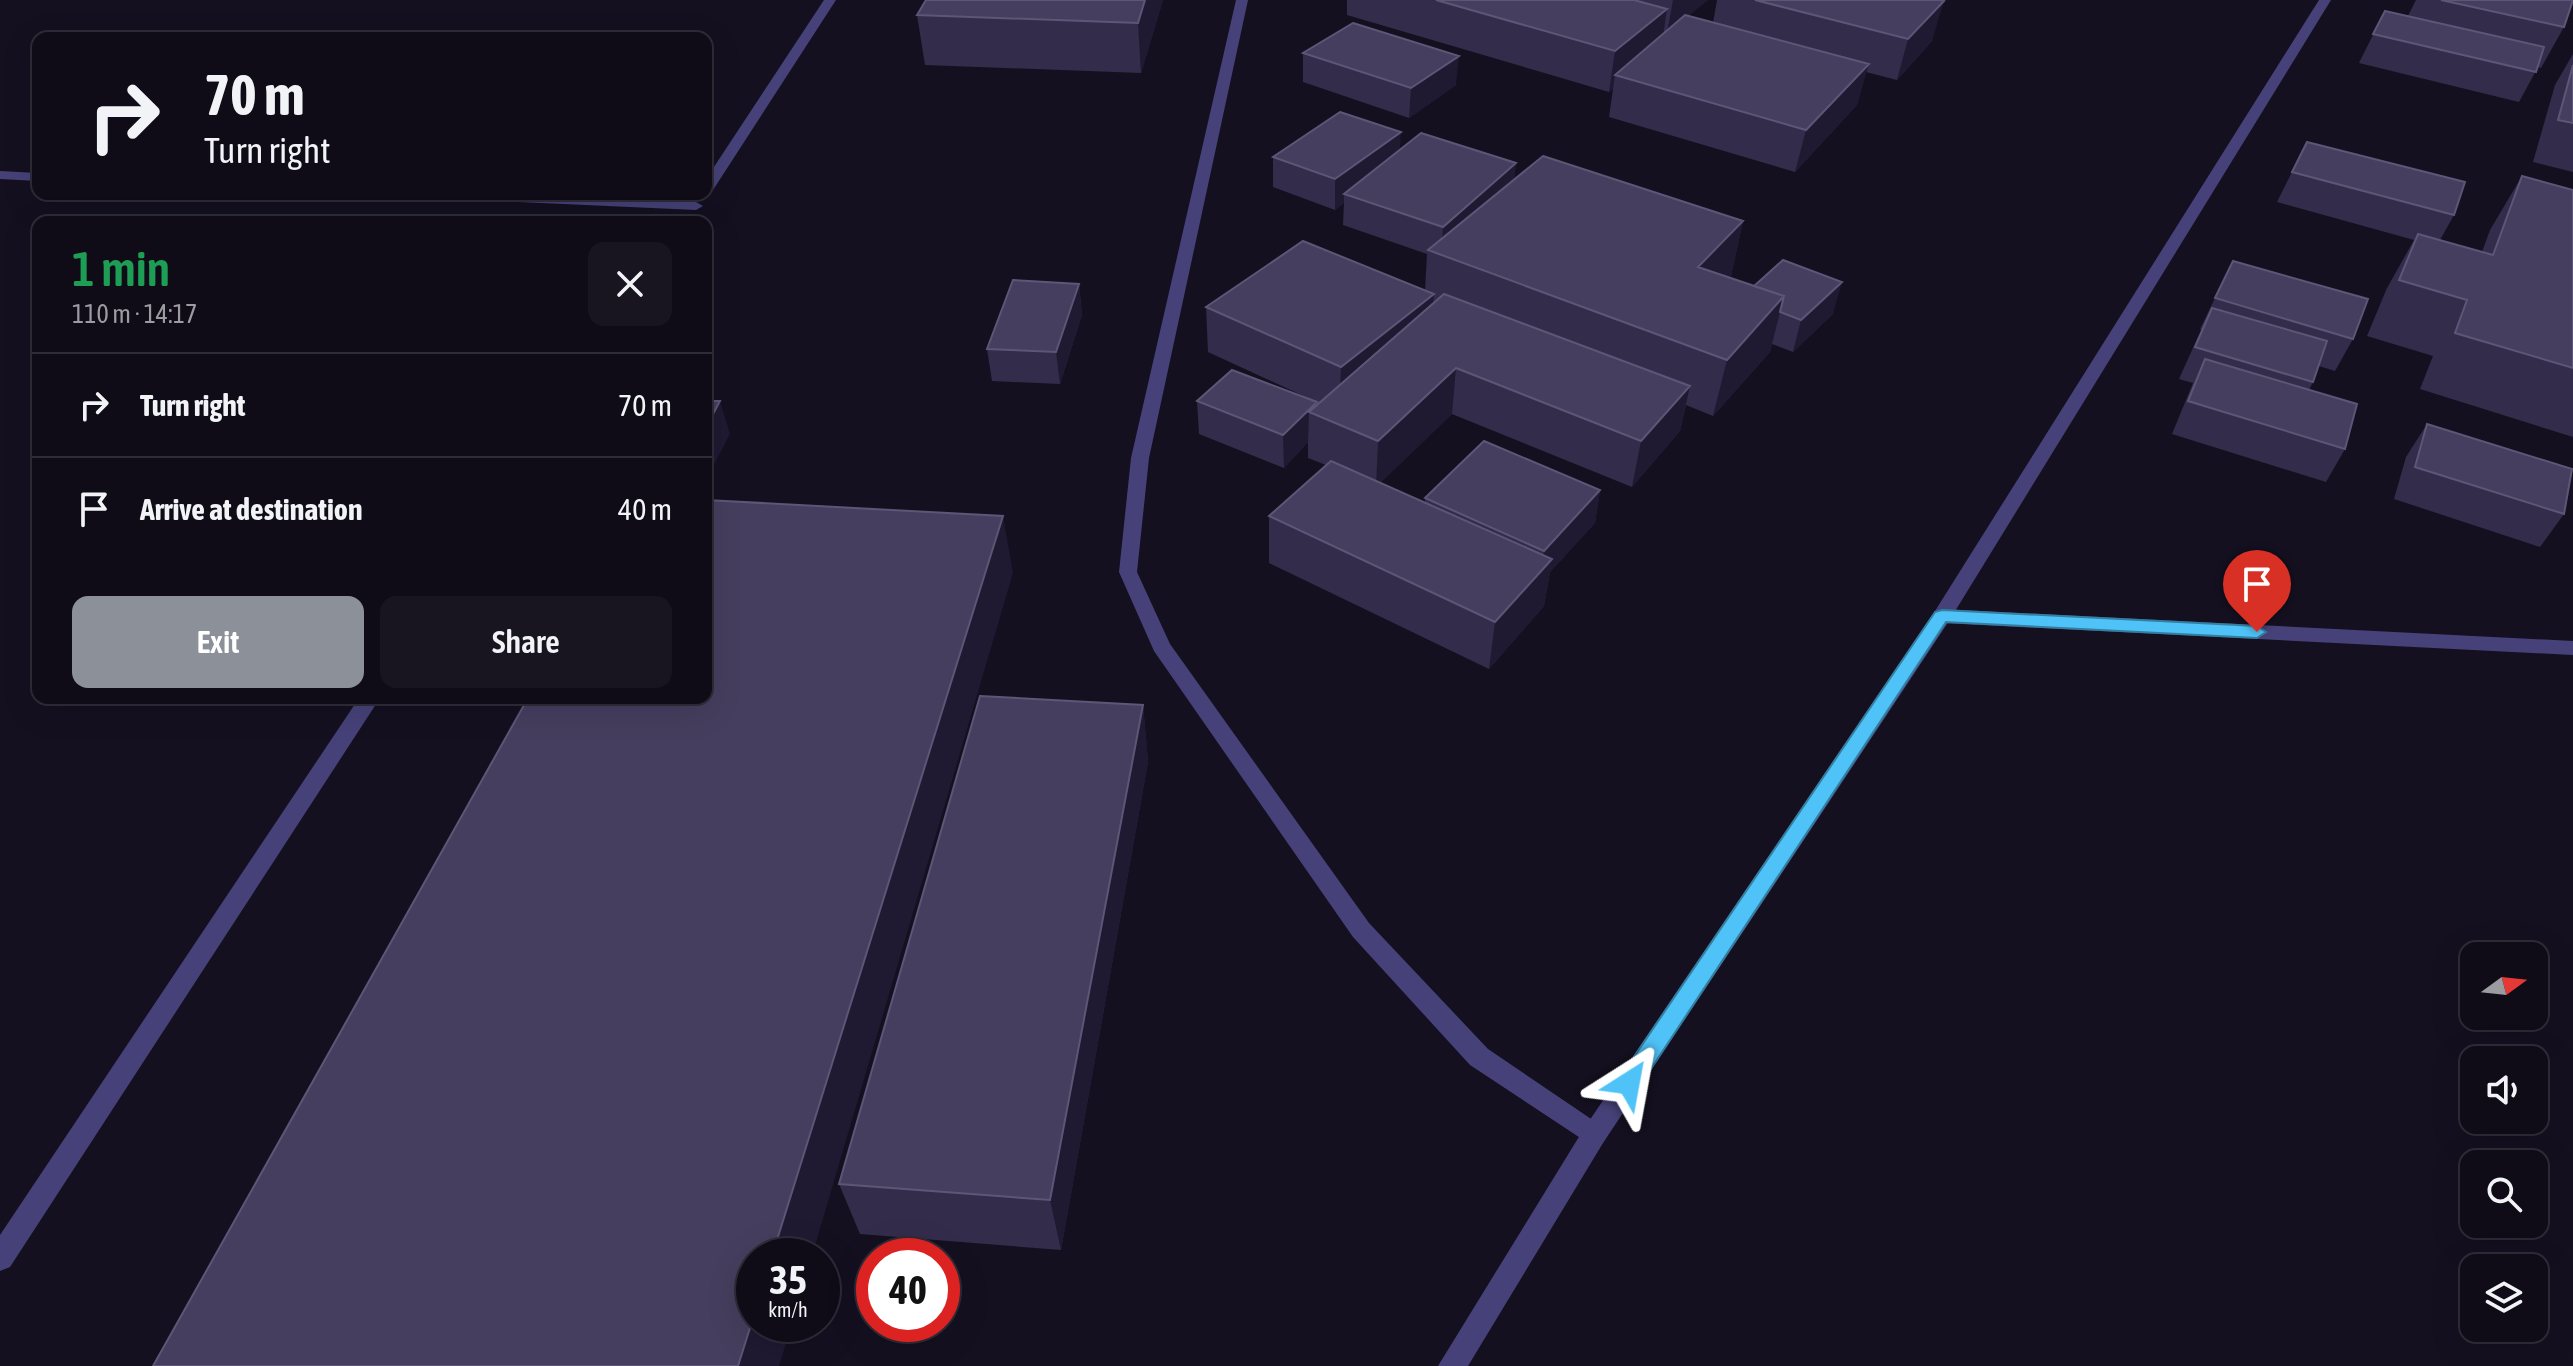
<!DOCTYPE html>
<html lang="en">
<head>
<meta charset="utf-8">
<style>
  body { margin:0; font-family:"Asap Condensed",sans-serif; background:#181521; color:#f1f3f6; height:100vh; display:flex; flex-direction:column; font-size:30px; white-space:nowrap }
  * { box-sizing:border-box; margin:0 }
  p { font-size:26px; color:#9b9ba2 }
  .icon { flex:none; width:44px; height:44px; fill:none; stroke:currentColor; stroke-width:2; stroke-linecap:round; stroke-linejoin:round }
  .map { position:relative; flex:1; overflow:hidden }
  .details { position:absolute; left:32px; top:216px; width:680px; height:488px; display:flex; flex-direction:column; background:#0f0c18; border-radius:16px; box-shadow:0 8px 32px #0002,0 0 0 2px #2f2c37 }
  .details>* { flex:none }
  .top-card { position:absolute; left:32px; top:32px; width:680px; height:168px; border-radius:16px; box-shadow:0 8px 32px #0002,0 0 0 2px #2f2c37; background:#0f0c18; color:#f1f3f6; overflow:hidden }
  .needle { width:52px; rotate:75deg }
  .fabs { position:absolute; left:2460px; top:942px; display:grid; gap:16px }
  .fabs a { display:grid; place-items:center; width:88px; height:88px; border-radius:16px; background:#0f0c18; box-shadow:0 8px 32px #0002,0 0 0 2px #2f2c37; font-size:40px }
  .speed { position:absolute; left:736px; top:1238px; display:flex; gap:16px; font-size:40px; font-weight:700; text-align:center }
  .speed>* { display:grid; place-content:center; width:104px; height:104px; border-radius:50%; background:#0f0c18; box-shadow:0 8px 32px #0002,0 0 0 2px #2f2c37; line-height:1 }
  .speed small { font-size:20px; font-weight:400 }
  .speed .limit { border:12px solid #d22; background:#fff; color:#111 }
  .pin { position:absolute; display:grid; place-items:center; width:68px; height:68px; color:#fff; margin:-82px -34px; border-radius:50% 50% 50% 0; rotate:-45deg; box-shadow:0 0 8px #0007 }
  .pin .icon { rotate:45deg }
  .me { position:absolute; width:88px; margin:-44px; rotate:34deg; stroke-linejoin:round; filter:drop-shadow(0 0 6px #0008) }
  .turn { display:flex; align-items:center; gap:28px; height:168px; padding:0 40px; font-size:36px }
  .turn .icon { width:104px; height:104px; stroke-width:2.5 }
  .turn b { display:block; font-size:56px; line-height:68px }
  .round { display:grid; place-items:center; flex:none; width:84px; height:84px; border-radius:16px; background:#181521 }
  .overview { display:flex; align-items:center; justify-content:space-between; height:136px; padding:0 40px }
  h1 { font-size:48px; font-weight:600; line-height:60px; color:#1e9e55 }
  .cta { display:flex; gap:16px; margin-top:auto; padding:16px 40px }
  .cta a { flex:1; height:92px; border-radius:16px; background:#8c9099; color:#fff; font-size:32px; font-weight:600; line-height:92px; text-align:center }
  .cta a+a { background:#181521; color:#f1f3f6 }
  ul { padding:0; list-style:none }
  li { display:flex; align-items:center; gap:24px; height:104px; padding:0 40px; border-top:2px solid #2f2c37 }
  li div { flex:1 }
  li b { display:block; font-size:30px }
  li em { font-style:normal }
  .map>svg:first-child { display:block }
</style>
</head>
<body>
<div class="map">
<svg width="2573" height="1366" viewBox="0 0 2573 1366">
  <rect width="100%" height="100%" fill="#141020"/>
  <g fill="none" stroke-linecap="round" stroke-linejoin="round">
    <path fill="#464279" fill-rule="evenodd" d="M824 0H836L713 190 711 193 705 194 706 179Z
      M0 171 38 173V181L0 179Z
      M420 194H522L696 202 703 206 696 210 427 198Z
      M359 698H380L10 1267 0 1271V1235Z"/>
    <path fill="#464279" fill-rule="evenodd" d="M1236 0H1248L1149 458 1137 572 1170 644 1369 923 1488 1049 1603 1127 1607 1135 1603 1143 1594 1147 1470 1065 1353 937 1154 651 1119 572 1131 458Z
      M1942 609 2573 641V655L1942 623 1932 616Z"/>
    <path fill="#464279" fill-rule="evenodd" d="M2319 0H2331L1949 621 1603 1143 1468 1366H1438L1585 1127 1935 611Z"/>
  </g>
  <path fill="#342c4b" d="M926 0H1163L1141 73 925 65 917 15Z
    M1347 0H1708L1688 16 1713 23 1717 0H1940L1932 41 1897 80 1866 72 1857 105 1795 172 1609 117 1613 89 1609 92 1347 15Z
    M2416 0H2573L2564 27 2541 68 2538 67 2519 102 2359 63 2385 11 2408 16Z
    M1303 53 1456 85 1409 118 1303 82Z
    M2573 54V172L2533 162 2555 85Z
    M2307 142 2454 215 2440 240 2482 252 2490 230 2522 176 2573 190V437L2420 389 2433 356 2367 336 2387 288 2414 240 2277 202Z
    M1400 150 1516 163 1514 179 1743 221 1731 276 1729 277 1833 314 1793 352 1772 344 1770 352 1713 416 1686 405 1680 431 1632 487 1452 414 1380 483 1425 503V498L1600 490 1595 523 1550 572 1544 606 1489 669 1269 563V516L1326 465 1308 458V442L1284 468 1199 434 1197 401 1308 398 1208 352 1206 307 1425 291 1427 254 1343 225 1344 203 1335 210 1273 187V157Z
    M2233 261 2353 339 2335 371 2319 366 2313 382 2309 390 2345 449 2326 482 2172 434 2193 383 2179 379 2201 330 2200 329Z
    M1079 284 1082 315 1060 384 992 381 987 349Z
    M2427 424 2564 514 2540 547 2394 499 2406 457Z
    M1143 705 1148 762 1061 1250 860 1234 839 1184Z"/>
  <path fill="#1f1932" d="M1145 0H1163L1141 73 1138 23Z
    M1673 0H1708L1667 33Z
    M1944 1 1932 41 1897 80 1908 39Z
    M1667 9 1661 49 1615 75 1613 89 1609 92 1615 51Z
    M1459 56 1456 85 1409 118 1411 88Z
    M1869 64 1857 105 1795 172 1806 130Z
    M1401 132 1399 162 1344 194V203L1335 210V179Z
    M1516 163 1513 193 1441 255 1443 227Z
    M1743 221 1731 276 1687 322 1698 267Z
    M1842 282 1833 314 1793 352 1801 320Z
    M1079 284 1082 315 1060 384 1056 352Z
    M1434 294 1430 339 1339 413 1341 367Z
    M1784 296 1770 352 1713 416 1727 360Z
    M1456 368 1452 414 1376 487 1378 441Z
    M1690 386 1680 431 1632 487 1641 441Z
    M720 401 730 434 706 480V427Z
    M1317 402V415L1309 412 1308 442 1284 468 1283 435Z
    M1600 490 1595 523 1550 572 1544 606 1489 669 1495 622 1541 571 1544 551Z
    M1003 516 1013 573 812 1256H772Z
    M1143 705 1148 762 1061 1250 1050 1200Z
    M754 1315V1324H792L779 1366H738Z"/>
  <path fill="#463e5e" stroke="#5d5676" stroke-width="2" d="M926 0H1145L1138 23 917 15Z
    M1436 0H1634L1667 9 1615 51Z
    M1755 0H1940L1944 1 1908 39Z
    M2441 0H2573L2564 27Z
    M2385 11 2544 47 2536 72 2373 34Z
    M1685 15 1869 64 1806 130 1615 75Z
    M1353 23 1459 56 1411 88 1303 53Z
    M2573 65V123L2558 120Z
    M1340 112 1401 132 1335 179 1273 157Z
    M1421 133 1516 163 1443 227 1344 194Z
    M2307 142 2465 182 2454 215 2292 172Z
    M1543 156 1743 221 1698 267 1784 296 1727 360 1428 250Z
    M2522 176 2573 190V368L2455 333 2467 300 2399 280 2418 234 2493 255Z
    M1303 241 1434 294 1341 367 1206 307Z
    M1783 260 1842 282 1801 320 1780 312 1784 296 1754 286Z
    M2233 261 2368 299 2353 339 2215 298Z
    M1013 280 1079 284 1056 352 987 349Z
    M1444 294 1690 386 1641 441 1456 368 1378 441 1309 412Z
    M2212 308 2327 341 2313 382 2195 347Z
    M2205 359 2357 404 2345 449 2188 401Z
    M1232 370 1317 402 1283 435 1197 401Z
    M706 401H720L706 427Z
    M2427 424 2572 469 2564 514 2415 467Z
    M1484 441 1600 490 1544 551 1425 498Z
    M1331 461 1552 559 1495 622 1269 516Z
    M706 500 1003 516 772 1256H754V1315L738 1366H153L528 698H706Z
    M980 696 1143 705 1050 1200 839 1184Z"/>
  <path fill="#4fc3f7" stroke="#337fa1" stroke-width="2" d="M1942 610 2257 626 2266 632 2257 638 1946 622 1637 1090 1629 1093 1621 1090 1618 1083 1621 1076 1935 612Z"/>
</svg>
<div class="fabs">
<a><svg class="needle" viewBox="-14 -14 28 28"><path d="M0-13l5 13h-10z" fill="#e53935"/><path d="M0 13l5-13h-10z" fill="#9b9ba2"/></svg></a>
<a><svg class="icon" aria-label="sound" viewBox="0 0 24 24"><path d="M4 9h4l5-4v14l-5-4H4zM17 9q2 3 0 6"/></svg></a>
<a><svg class="icon" aria-label="search" viewBox="0 0 24 24"><circle cx="10" cy="10" r="6"/><path d="M15 15l6 6"/></svg></a>
<a><svg class="icon" aria-label="layers" viewBox="0 0 24 24"><path d="M12 4l9 5-9 5-9-5zM3 14l9 5 9-5"/></svg></a>
</div>
<div class="speed"><div>35<small>km/h</small></div><div class="limit">40</div></div>
<div class="pin" style="left:2257px;top:632px;background:#d93025"><svg class="icon" aria-label="arrive" viewBox="0 0 24 24"><path d="M6 21V4h12l-3 4 3 4H6"/></svg></div>
<svg class="me" style="left:1629px;top:1083px" viewBox="-20 -20 40 40"><path d="M0-17L14 15 0 8-14 15z" fill="#4fc3f7" stroke="#fff" stroke-width="4"/></svg>
<div class="top-card">
<div class="turn"><svg class="icon" aria-label="right" viewBox="0 0 24 24"><path d="M7 20v-9h11M14 6l5 5-5 5"/></svg><div><b>70 m</b>Turn right</div></div>
</div>
<section class="details">
<div class="overview"><div><h1>1 min</h1><p>110 m · 14:17</p></div><a class="round"><svg class="icon" aria-label="close" viewBox="0 0 24 24"><path d="M6 6l12 12M18 6L6 18"/></svg></a></div>
<ul>
<li><svg class="icon" aria-label="right" viewBox="0 0 24 24"><path d="M7 20v-9h11M14 6l5 5-5 5"/></svg><div><b>Turn right</b></div><em>70 m</em></li>
<li><svg class="icon" aria-label="arrive" viewBox="0 0 24 24"><path d="M6 21V4h12l-3 4 3 4H6"/></svg><div><b>Arrive at destination</b></div><em>40 m</em></li>
</ul>
<div class="cta"><a>Exit</a><a>Share</a></div>
</section>
</div>
</body>
</html>
